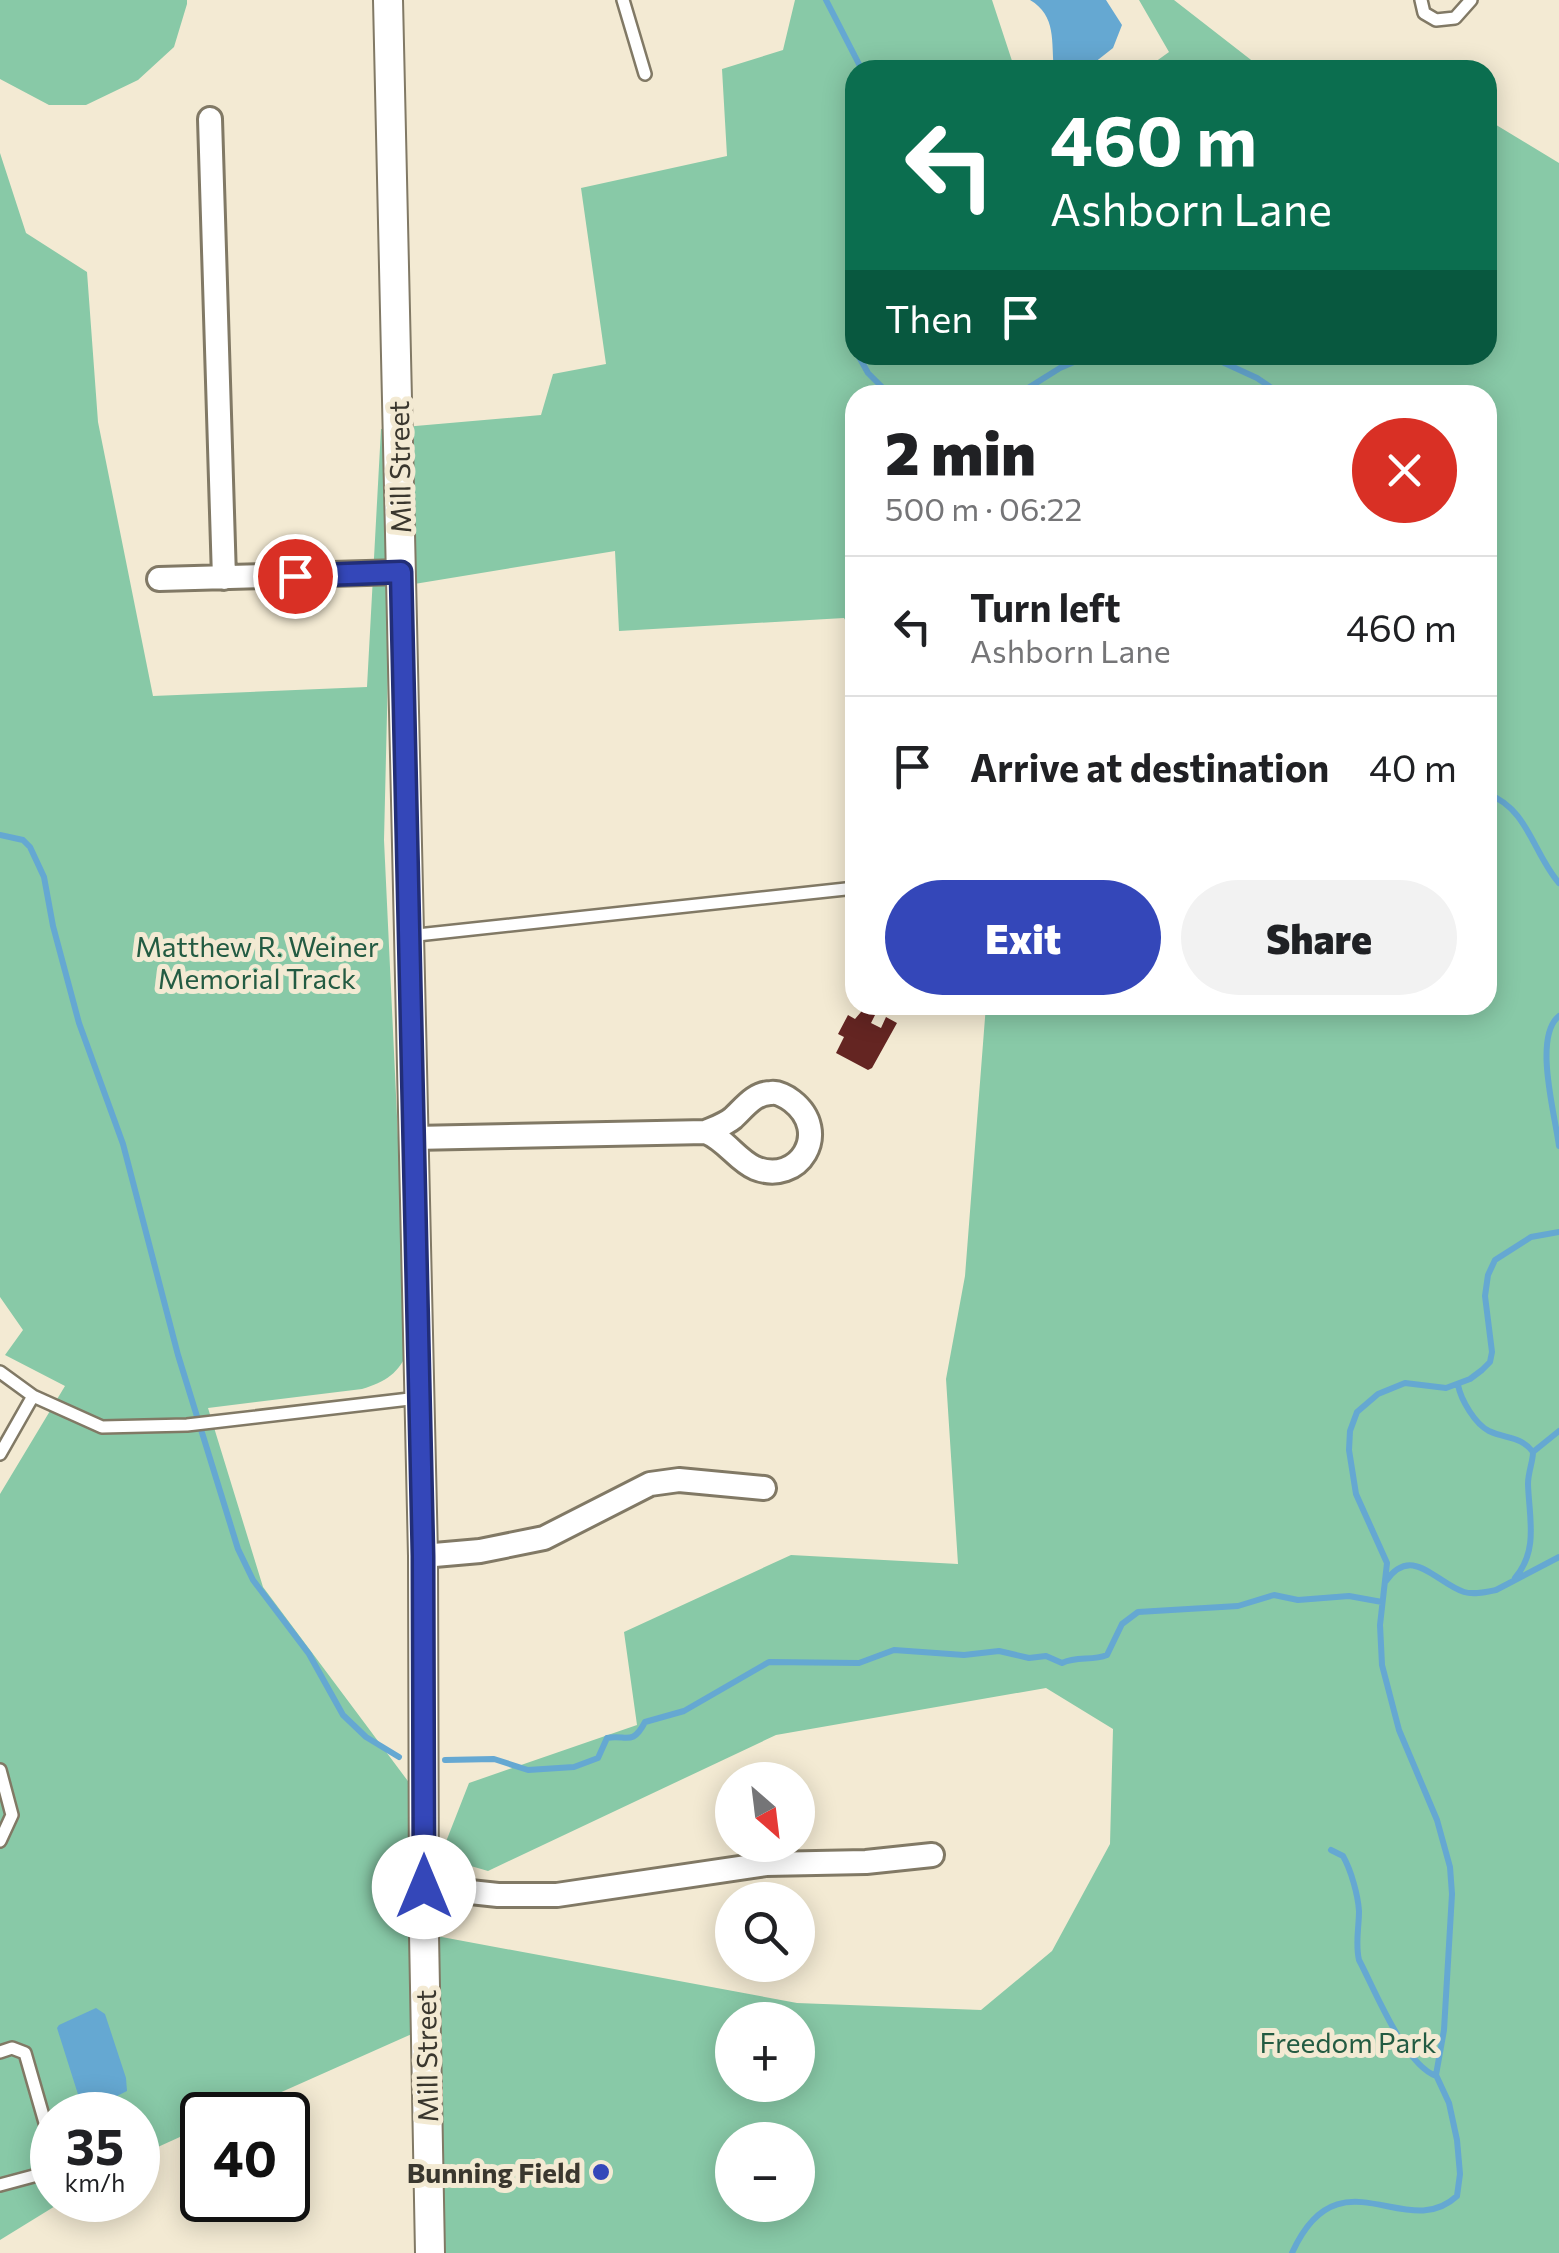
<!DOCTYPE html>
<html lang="en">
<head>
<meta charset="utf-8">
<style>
  body { margin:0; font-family:Commissioner,sans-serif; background:#f2f2f2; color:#202124; height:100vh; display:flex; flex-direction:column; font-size:38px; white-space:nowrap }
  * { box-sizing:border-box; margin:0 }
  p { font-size:32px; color:#757577 }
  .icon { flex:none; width:55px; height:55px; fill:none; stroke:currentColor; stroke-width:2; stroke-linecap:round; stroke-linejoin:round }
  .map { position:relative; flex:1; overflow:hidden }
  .drawer { position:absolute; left:845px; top:385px; width:652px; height:630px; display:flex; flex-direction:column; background:#fff; border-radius:30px; box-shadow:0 5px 25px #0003 }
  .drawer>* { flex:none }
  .guide { position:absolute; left:845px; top:60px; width:652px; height:305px; border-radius:30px; box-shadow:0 5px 25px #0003; background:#0b6e4f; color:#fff; overflow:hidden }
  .needle { width:65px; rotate:152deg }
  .fabs { position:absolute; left:715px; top:1762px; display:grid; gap:20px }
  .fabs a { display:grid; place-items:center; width:100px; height:100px; border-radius:50%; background:#fff; box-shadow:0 5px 25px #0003; font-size:50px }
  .speed { position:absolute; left:30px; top:2092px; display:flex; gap:20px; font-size:50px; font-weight:700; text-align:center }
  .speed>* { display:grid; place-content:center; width:130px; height:130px; border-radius:50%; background:#fff; box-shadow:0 5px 25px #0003; line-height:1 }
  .speed small { font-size:25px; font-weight:400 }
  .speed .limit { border:5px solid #111; border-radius:15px; background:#fff; color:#111 }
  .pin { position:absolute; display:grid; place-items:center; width:85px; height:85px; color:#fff; margin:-42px; border:5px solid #fff; border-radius:50%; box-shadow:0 2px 10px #0007 }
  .me { position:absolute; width:110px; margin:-55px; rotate:0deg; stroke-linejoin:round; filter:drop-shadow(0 0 8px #0008) }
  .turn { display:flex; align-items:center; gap:35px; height:210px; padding:0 40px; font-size:45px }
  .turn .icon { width:130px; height:130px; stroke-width:2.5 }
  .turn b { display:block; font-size:70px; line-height:85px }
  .then { display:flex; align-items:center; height:95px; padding:0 40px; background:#0003; gap:20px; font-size:38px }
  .round { display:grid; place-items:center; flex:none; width:105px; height:105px; border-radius:52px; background:#f2f2f2 }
  .headline { display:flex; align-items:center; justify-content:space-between; height:170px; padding:0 40px }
  h1 { font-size:60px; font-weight:800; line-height:75px }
  .button { display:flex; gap:20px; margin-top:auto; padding:20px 40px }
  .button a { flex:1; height:115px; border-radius:60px; background:#3447b9; color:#fff; font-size:40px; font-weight:800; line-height:115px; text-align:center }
  .button a+a { background:#f2f2f2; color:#202124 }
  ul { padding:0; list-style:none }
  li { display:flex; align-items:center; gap:30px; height:140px; padding:0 40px; border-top:2px solid #e0e0e0 }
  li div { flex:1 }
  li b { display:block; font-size:38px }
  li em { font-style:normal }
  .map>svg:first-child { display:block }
</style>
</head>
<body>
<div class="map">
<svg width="1559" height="2253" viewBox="0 0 1559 2253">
  <rect width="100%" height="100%" fill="#f3ead3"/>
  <path fill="#88c9a7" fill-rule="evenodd" d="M0 0H187V4L174 47 138 80 86 105H49L0 79Z
    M795 0H992L1015 70H855V355H1488V120L1559 163V2253H435L423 2029 230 2115H202V2127L138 2156V2115H52V2200H65L0 2240V1494L65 1386 5 1355 23 1330 0 1297V153L26 233 87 272 98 422 153 696 367 687 381 429 541 415 553 374 606 364 581 188 727 156 722 69 783 50ZM855 395H1488V1005H986L965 1276 946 1379 958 1564 791 1555 624 1632 637 1725 469 1783 440 1857 488 1871 776 1735 1046 1688 1113 1729 1110 1844 1052 1951 981 2010 797 2003 431 1935 428 1808 263 1587 208 1408 362 1389C385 1382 400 1373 408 1350L384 840 390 588 615 551 619 631 844 618 855 637ZM732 2020H798V2085H732ZM732 2140H798V2205H732Z
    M1139 0H1174L1264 70H1144L1169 52Z"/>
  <path fill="#65a8d2" d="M1030 0H1106L1122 25 1113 48 1085 70H1054C1051 42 1057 16 1030 0Z
    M96 2008 105 2014 126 2078 127 2091 87 2111 82 2107 57 2028 59 2025Z"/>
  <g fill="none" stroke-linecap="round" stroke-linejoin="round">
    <path stroke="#65a8d2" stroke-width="6" d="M826 0 862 70
      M855 166 850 180 855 223
      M855 291C846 311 848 328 855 349
      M858 355 868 373 890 395
      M1207 355 1257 378 1282 395
      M1017 395 1060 368 1090 355
      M1488 794C1528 809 1533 853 1559 883
      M0 835 23 840 30 847 44 877 53 926 79 1023 123 1144 178 1355 238 1549 253 1580 309 1654 343 1715 366 1737 399 1757
      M1559 1016C1533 1037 1555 1114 1559 1146
      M1458 1385C1461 1400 1475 1424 1489 1431 1506 1439 1521 1436 1533 1452
      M1515 1578C1539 1550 1529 1517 1528 1484 1528 1472 1533 1462 1533 1452L1559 1431
      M1386 1581C1412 1544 1436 1583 1464 1592 1474 1595 1486 1592 1496 1590L1559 1557
      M445 1760 494 1759 528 1770 574 1767 598 1758 607 1738C626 1734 632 1747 645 1722L684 1711 769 1662 859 1663 894 1650 964 1655 999 1651 1029 1658 1046 1656 1062 1663C1077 1656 1092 1661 1107 1655L1122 1624 1138 1612 1238 1606 1274 1595 1298 1600 1349 1596 1382 1602
      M1331 1850 1343 1856C1351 1870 1358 1895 1359 1911 1359 1928 1355 1943 1359 1960 1375 1990 1404 2064 1436 2076
      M1292 2253C1339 2149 1406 2244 1457 2196L1460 2174 1457 2140 1449 2103 1436 2075 1444 2030 1452 1894 1450 1867 1437 1820 1399 1730 1382 1665 1380 1625 1387 1563 1356 1494 1349 1450 1350 1431 1357 1412 1378 1394 1405 1383 1446 1388 1470 1379 1482 1370 1490 1362 1492 1352 1485 1296 1488 1275 1495 1260 1531 1237 1559 1232"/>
  </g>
  <path fill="#642522" d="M867 1005 878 1009 871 1023 881 1028 886 1017 897 1023 872 1068 868 1070 836 1053 844 1037 838 1034 848 1015 855 1019Z"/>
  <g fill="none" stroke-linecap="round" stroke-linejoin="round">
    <g stroke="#817965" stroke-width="16">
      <path id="service" d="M623 0 645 74
        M1421 0 1424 13 1436 20 1455 18 1471 0
        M408 936 855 888
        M0 1372 33 1396 102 1427 187 1425 418 1398
        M0 1454 33 1396
        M0 1770 12 1815 0 1841
        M0 2052 12 2048 25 2053 52 2147
        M0 2185 41 2174 52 2161"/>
    </g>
    <g stroke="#817965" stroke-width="28">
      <path id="minor" d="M210 119 224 578
        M159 579 401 572
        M414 1138 706 1132C726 1140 737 1160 755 1168 799 1186 832 1132 792 1101 787 1097 778 1092 771 1093 754 1093 744 1108 733 1118 726 1124 715 1128 706 1132
        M423 1556 480 1551 544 1538 650 1484 679 1480 764 1488
        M424 1887 498 1895H557L766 1864 866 1862 932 1855"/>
    </g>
    <g stroke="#817965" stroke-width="32">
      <path id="tertiary" d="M388 0 423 1556 424 1934 430 2253"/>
    </g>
    <use href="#service" stroke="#fff" stroke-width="11"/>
    <use href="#minor" stroke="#fff" stroke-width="22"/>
    <use href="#tertiary" stroke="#fff" stroke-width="28"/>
  </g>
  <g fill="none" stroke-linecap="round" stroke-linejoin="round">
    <g stroke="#222e78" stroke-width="25">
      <path id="route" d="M295 576 401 572 423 1556 424 1887"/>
    </g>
    <use href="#route" stroke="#3447b9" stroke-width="18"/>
  </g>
  <circle fill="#3447b9" stroke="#f3ead3" stroke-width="4" cx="601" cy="2172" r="10"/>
  <g text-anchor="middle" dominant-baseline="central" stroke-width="10" stroke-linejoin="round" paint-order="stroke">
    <g font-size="28" fill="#3a372e" stroke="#f3ead3">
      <text transform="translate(399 467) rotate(-91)">Mill Street</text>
      <text transform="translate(426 2056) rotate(-91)">Mill Street</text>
    </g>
    <g font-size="28" fill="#235b42" stroke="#f3ead3">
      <text x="257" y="946">Matthew R. Weiner<tspan x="257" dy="32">Memorial Track</tspan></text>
      <text x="1348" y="2042">Freedom Park</text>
    </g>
    <g font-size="28" font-weight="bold" fill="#3a372e" stroke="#f3ead3" text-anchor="end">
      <text x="581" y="2172">Bunning Field</text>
    </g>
  </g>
</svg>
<div class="fabs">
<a><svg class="needle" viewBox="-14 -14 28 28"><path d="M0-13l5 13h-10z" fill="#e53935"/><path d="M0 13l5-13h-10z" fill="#757577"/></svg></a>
<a><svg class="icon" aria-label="search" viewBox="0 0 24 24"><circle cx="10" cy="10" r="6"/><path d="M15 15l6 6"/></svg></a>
<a>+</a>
<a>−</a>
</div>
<div class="speed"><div>35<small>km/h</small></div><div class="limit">40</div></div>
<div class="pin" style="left:295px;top:576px;background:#d93025"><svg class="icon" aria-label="arrive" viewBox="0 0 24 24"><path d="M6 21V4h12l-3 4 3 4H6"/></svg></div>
<svg class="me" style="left:424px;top:1887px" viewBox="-20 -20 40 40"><circle r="19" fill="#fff"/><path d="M0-13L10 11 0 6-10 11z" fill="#3447b9"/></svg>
<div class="guide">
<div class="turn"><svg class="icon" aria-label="left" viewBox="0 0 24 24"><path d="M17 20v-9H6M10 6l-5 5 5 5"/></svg><div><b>460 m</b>Ashborn Lane</div></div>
<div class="then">Then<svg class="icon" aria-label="arrive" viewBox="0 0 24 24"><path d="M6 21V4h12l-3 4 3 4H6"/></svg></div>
</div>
<section class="drawer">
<div class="headline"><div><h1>2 min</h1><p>500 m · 06:22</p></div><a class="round" style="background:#d93025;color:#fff"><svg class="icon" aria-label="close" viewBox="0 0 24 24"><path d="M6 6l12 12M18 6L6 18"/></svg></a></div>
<ul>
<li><svg class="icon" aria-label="left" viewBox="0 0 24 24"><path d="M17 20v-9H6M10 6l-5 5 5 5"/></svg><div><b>Turn left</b><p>Ashborn Lane</p></div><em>460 m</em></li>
<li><svg class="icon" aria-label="arrive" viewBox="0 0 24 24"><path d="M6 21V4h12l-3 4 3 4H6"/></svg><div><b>Arrive at destination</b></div><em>40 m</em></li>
</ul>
<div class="button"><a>Exit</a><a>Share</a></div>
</section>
</div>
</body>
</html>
